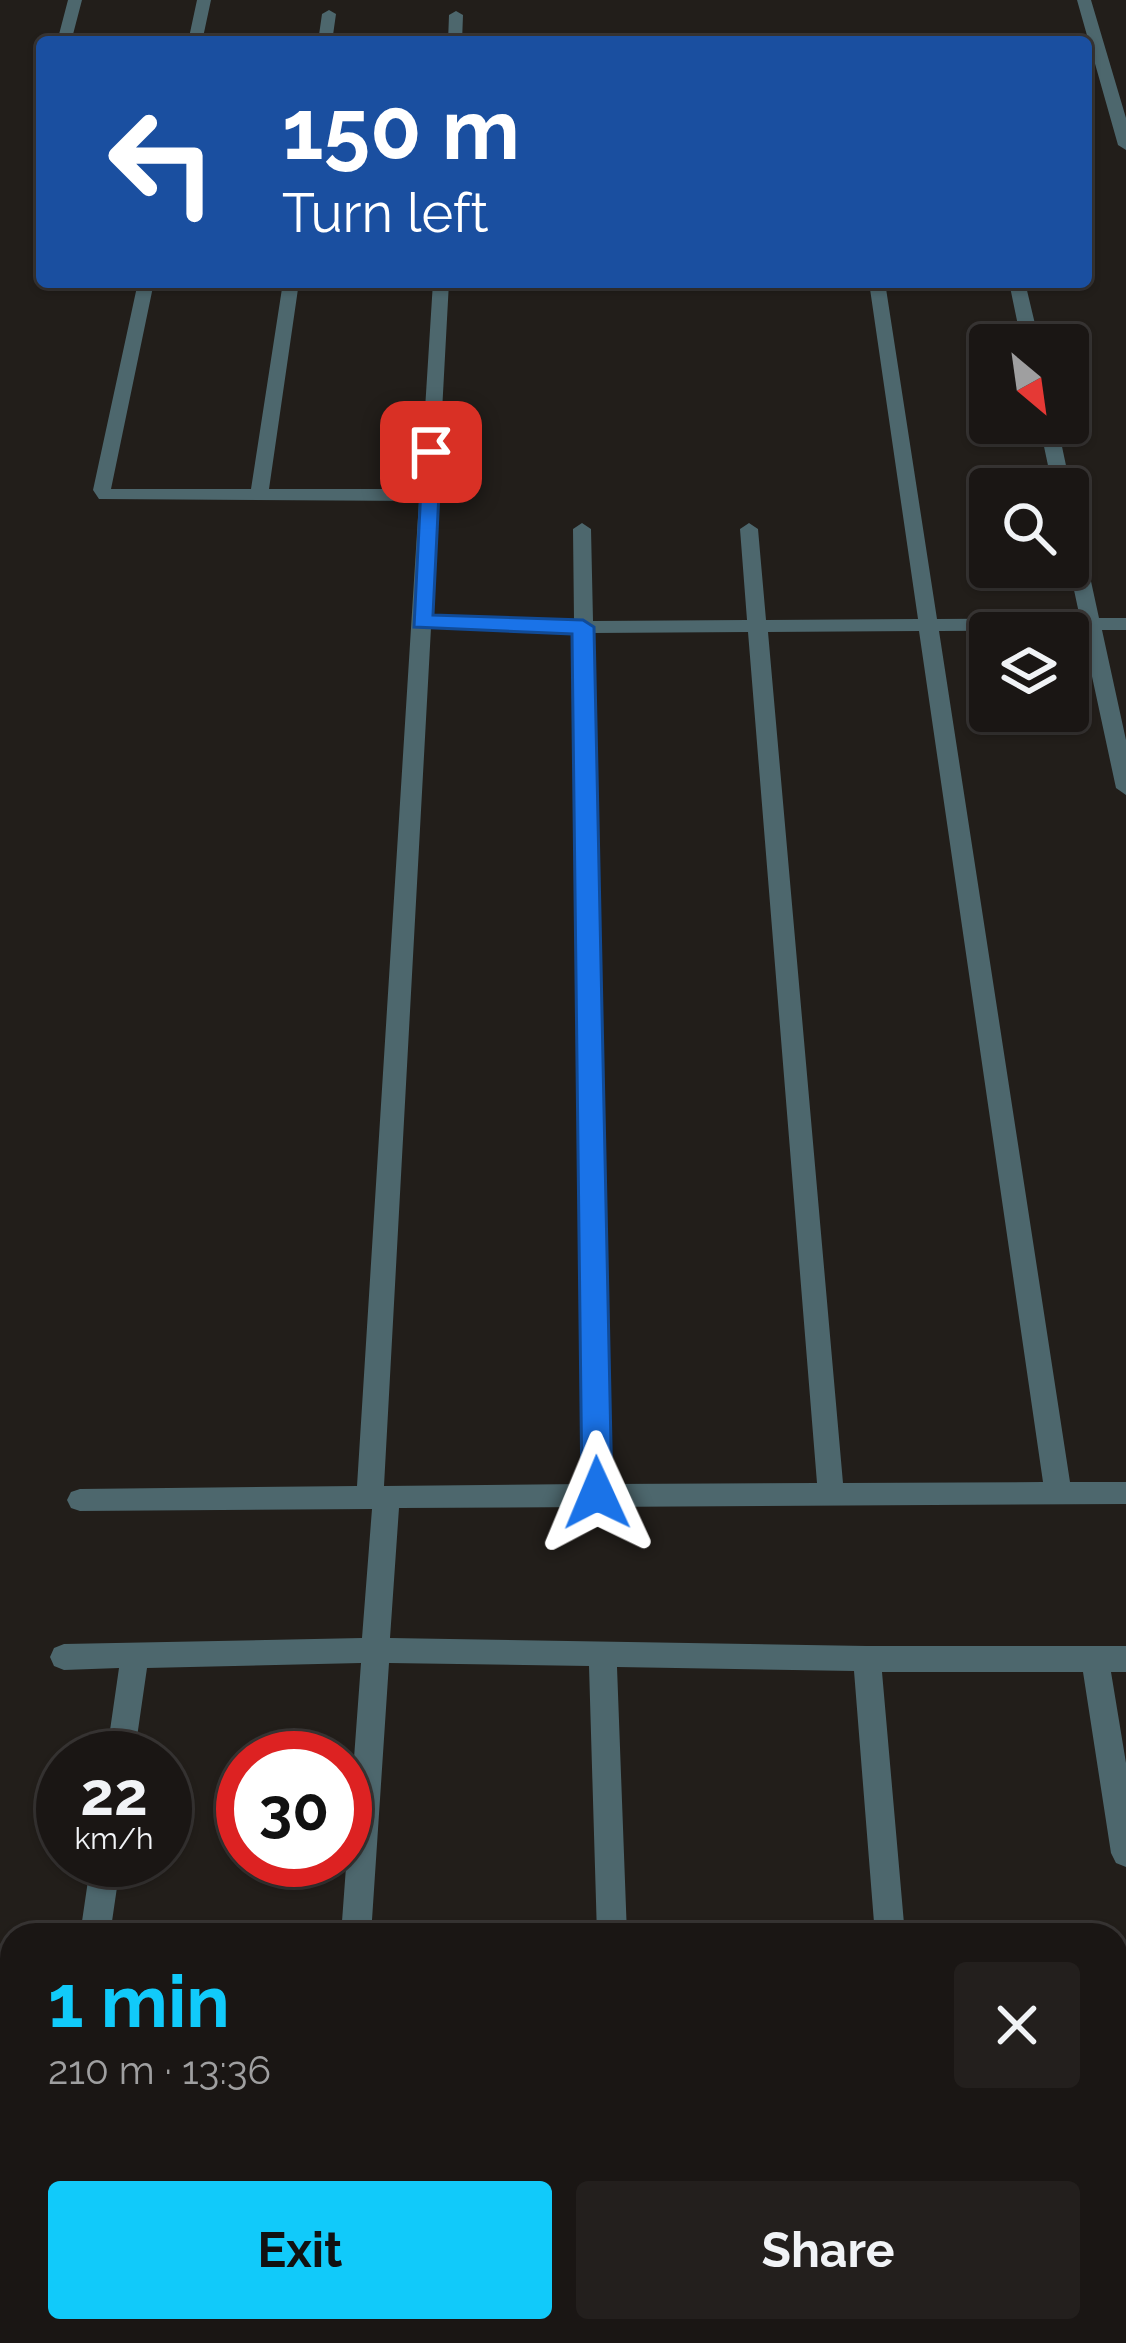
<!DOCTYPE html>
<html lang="en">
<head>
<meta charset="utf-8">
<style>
  body { margin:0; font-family:Raleway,sans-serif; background:#231f1d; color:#f1f3f6; height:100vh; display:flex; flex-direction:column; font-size:45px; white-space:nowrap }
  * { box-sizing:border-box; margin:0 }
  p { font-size:39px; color:#9f9fa0 }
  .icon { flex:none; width:66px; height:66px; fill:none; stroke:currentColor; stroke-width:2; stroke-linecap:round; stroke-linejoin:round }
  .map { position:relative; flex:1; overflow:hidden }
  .sheet { position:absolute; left:0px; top:1923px; width:1128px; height:420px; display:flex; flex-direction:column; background:#1a1614; border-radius:36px 36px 0 0; box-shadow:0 3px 9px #0004,0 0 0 3px #383534 }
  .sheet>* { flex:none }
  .banner { position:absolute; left:36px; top:36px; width:1056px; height:252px; border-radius:12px; box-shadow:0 3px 9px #0004,0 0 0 3px #383534; background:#1a4fa0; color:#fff; overflow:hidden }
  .needle { width:78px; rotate:151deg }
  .fabs { position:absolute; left:969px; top:324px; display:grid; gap:24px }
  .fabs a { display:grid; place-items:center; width:120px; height:120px; border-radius:12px; background:#1a1614; box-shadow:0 3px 9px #0004,0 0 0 3px #383534; font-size:60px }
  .speed { position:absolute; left:36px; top:1731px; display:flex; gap:24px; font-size:60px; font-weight:700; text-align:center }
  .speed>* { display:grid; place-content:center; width:156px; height:156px; border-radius:50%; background:#1a1614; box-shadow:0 3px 9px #0004,0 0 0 3px #383534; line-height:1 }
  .speed small { font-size:30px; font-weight:400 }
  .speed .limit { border:18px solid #d22; background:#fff; color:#111 }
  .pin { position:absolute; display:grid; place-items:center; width:102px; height:102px; color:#fff; margin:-51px; border-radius:24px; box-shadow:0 6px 18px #0006 }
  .me { position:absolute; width:132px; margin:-66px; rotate:359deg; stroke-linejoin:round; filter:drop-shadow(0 0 9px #0008) }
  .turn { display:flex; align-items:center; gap:42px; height:252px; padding:0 48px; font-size:54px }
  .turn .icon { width:156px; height:156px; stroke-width:2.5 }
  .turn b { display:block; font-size:84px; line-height:102px }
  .round { display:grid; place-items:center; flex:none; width:126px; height:126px; border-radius:12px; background:#231f1d }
  .head { display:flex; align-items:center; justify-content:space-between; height:204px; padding:0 48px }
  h1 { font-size:72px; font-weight:700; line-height:90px; color:#11cafa }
  .action { display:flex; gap:24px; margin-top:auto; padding:24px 48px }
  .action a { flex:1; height:138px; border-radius:12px; background:#11cafa; color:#111; font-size:48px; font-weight:700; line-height:138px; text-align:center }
  .action a+a { background:#231f1d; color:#f1f3f6 }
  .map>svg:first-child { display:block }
</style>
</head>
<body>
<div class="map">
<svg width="1126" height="2343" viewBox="0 0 1126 2343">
  <rect width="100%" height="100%" fill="#221e1a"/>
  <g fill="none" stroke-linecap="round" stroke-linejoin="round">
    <path fill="#4d676d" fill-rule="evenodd" d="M68 0H82L71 42H57Z
      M197 0H211L202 42H188Z
      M1077 0H1091L1126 118V150L1118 145Z
      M329 10 336 14 332 42H318L322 14Z
      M456 11 463 15 462 42H448L449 15Z
      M138 282H154L111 489H251L283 282H299L269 489H420L433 282H449L431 616 574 620 573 529 582 523 591 529 593 621 747 620 740 529 749 523 758 529 766 620 918 619 869 282H885L937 619 1080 618 1068 562V511L1077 517 1099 618H1126V630H1102L1126 740V795L1116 788 1082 630 939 631 1070 1482H1126V1504L399 1508 390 1638 867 1646H1126V1672H1111L1126 1763V1867L1116 1863 1111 1853 1083 1672H882L905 1935H875L854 1671 617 1667 627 1935H597L589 1666 389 1663 371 1935H341L361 1663 147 1668 134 1758H106L119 1668 64 1670 54 1666 50 1657 54 1648 64 1644 362 1638 372 1509 80 1511 71 1508 67 1500 71 1492 80 1489 357 1486 419 501 99 499 93 490ZM431 628 574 633 584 1484 384 1486ZM919 631 1043 1482 843 1483 768 632ZM748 632 817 1483 610 1484 593 633Z
      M1009 282H1025L1040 345H1022Z
      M1039 423H1057L1071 489 1069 493 1068 489H1053Z
      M91 1860H121L110 1935H80Z
      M23 2331H57L56 2343H22Z
      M313 2331H347L346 2343H312Z
      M607 2331H641L642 2343H608Z
      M907 2331H941L942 2343H908Z"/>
  </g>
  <path fill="#1a73e8" stroke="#114b97" stroke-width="3" d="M423 448 441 452 433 615 583 620 594 627 612 1493 597 1506 582 1493 572 634 414 627Z"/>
</svg>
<div class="fabs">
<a><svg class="needle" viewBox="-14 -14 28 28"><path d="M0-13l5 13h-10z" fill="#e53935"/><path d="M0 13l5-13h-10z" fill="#9f9fa0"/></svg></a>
<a><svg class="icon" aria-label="search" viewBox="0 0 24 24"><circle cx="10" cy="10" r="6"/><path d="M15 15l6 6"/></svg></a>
<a><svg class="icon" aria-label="layers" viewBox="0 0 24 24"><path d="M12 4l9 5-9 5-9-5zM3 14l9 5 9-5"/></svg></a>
</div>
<div class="speed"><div>22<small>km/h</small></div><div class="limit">30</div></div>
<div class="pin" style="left:431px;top:452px;background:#d93025"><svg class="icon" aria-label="arrive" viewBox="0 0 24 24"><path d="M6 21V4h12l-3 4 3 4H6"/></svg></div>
<svg class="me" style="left:597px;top:1493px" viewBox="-20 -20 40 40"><path d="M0-17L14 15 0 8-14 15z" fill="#1a73e8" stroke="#fff" stroke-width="4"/></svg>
<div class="banner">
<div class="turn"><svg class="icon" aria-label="left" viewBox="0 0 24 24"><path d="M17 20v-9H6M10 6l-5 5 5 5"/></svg><div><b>150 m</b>Turn left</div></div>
</div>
<section class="sheet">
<div class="head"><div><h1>1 min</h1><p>210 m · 13:36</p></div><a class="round"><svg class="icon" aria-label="close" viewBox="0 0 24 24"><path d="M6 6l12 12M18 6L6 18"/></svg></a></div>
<div class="action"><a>Exit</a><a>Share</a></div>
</section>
</div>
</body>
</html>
